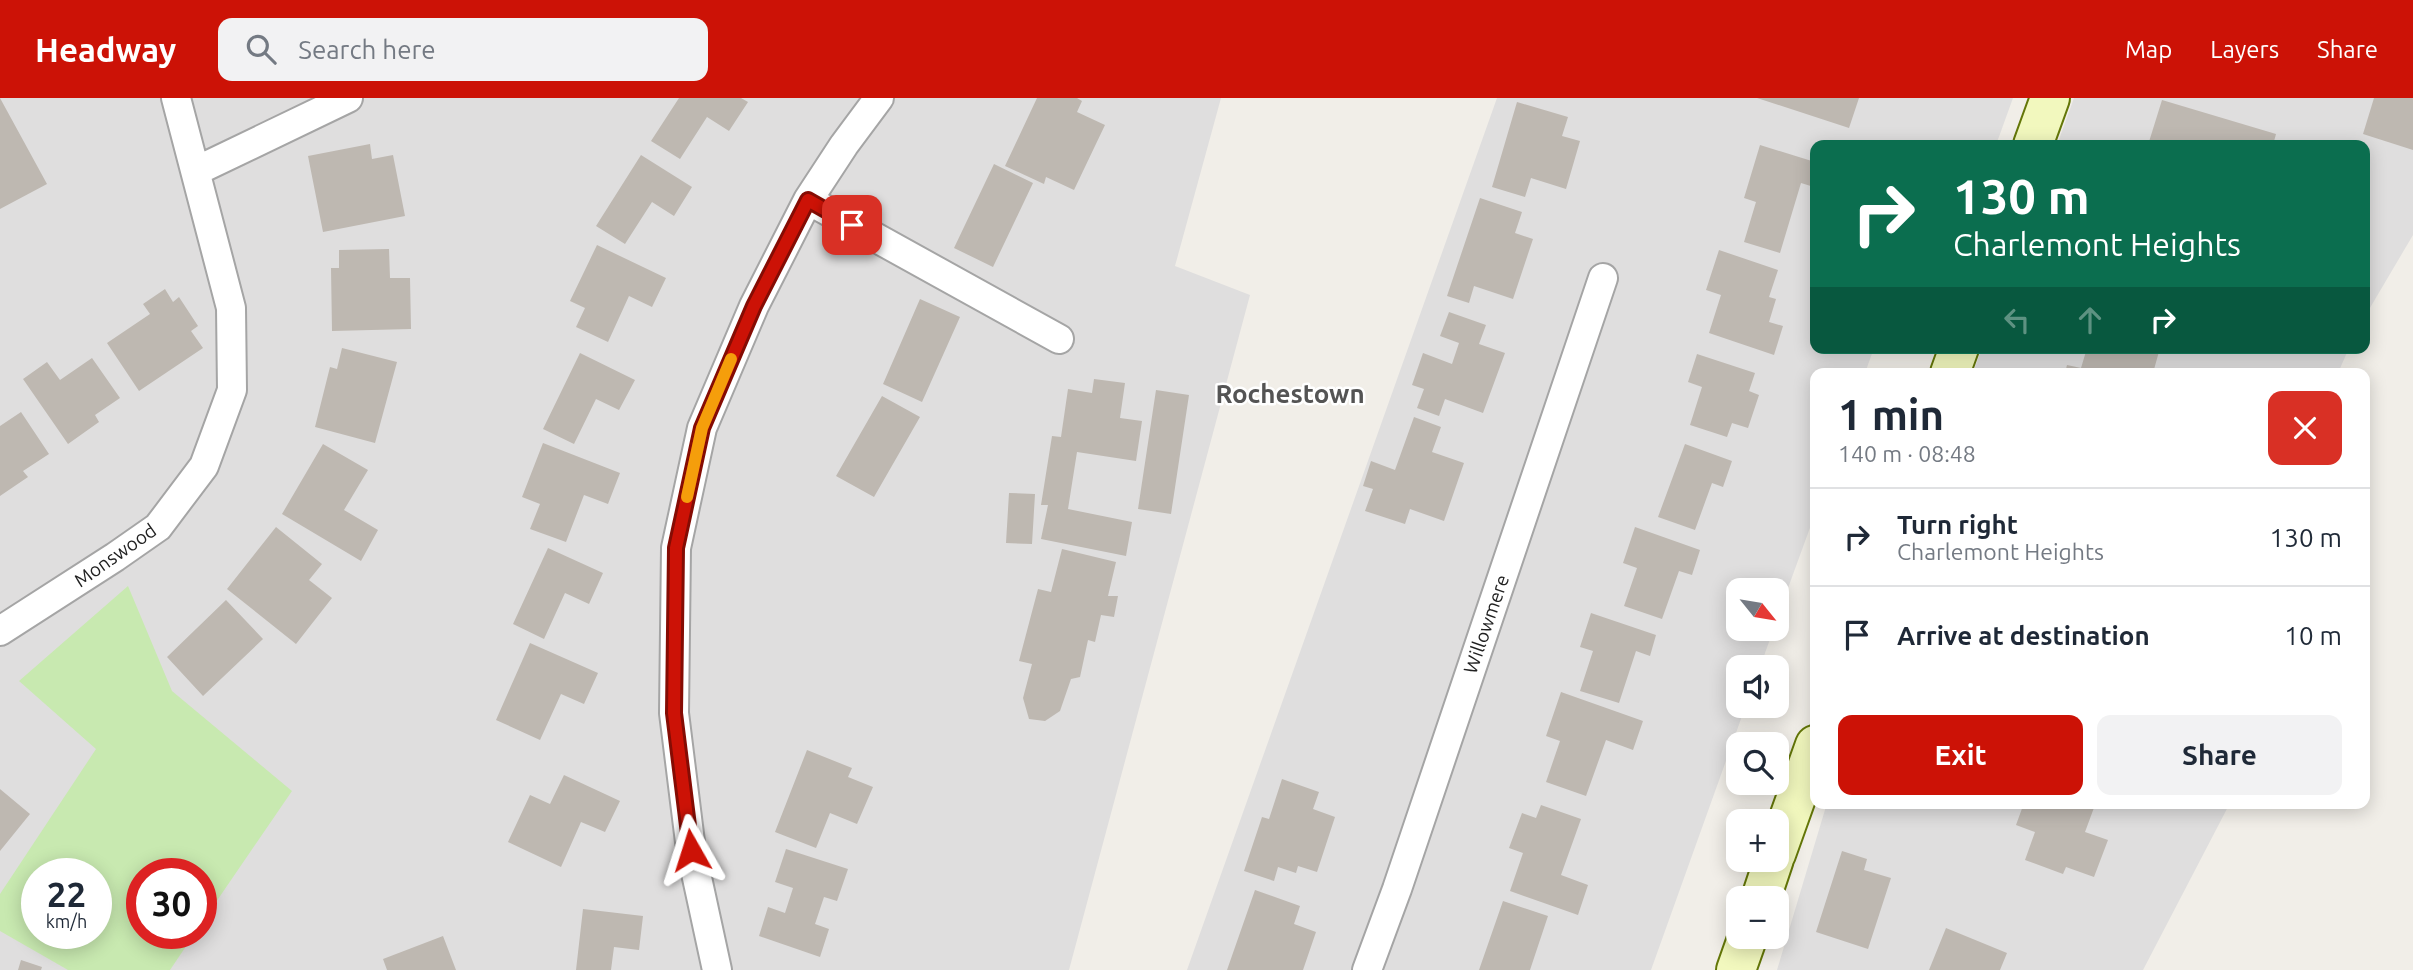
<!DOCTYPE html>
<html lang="en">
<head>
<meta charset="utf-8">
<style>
  body { margin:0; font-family:Ubuntu,sans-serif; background:#f2f2f3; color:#1f2937; height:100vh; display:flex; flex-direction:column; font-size:26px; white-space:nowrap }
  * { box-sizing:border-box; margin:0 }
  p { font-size:23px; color:#747a83 }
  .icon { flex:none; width:38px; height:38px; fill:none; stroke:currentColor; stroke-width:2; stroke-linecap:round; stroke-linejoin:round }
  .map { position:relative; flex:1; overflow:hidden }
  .details { position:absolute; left:1810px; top:270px; width:560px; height:441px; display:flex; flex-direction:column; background:#fff; border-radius:14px; box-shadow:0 4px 18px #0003 }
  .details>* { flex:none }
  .hud { position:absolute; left:1810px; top:42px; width:560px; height:214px; border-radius:14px; box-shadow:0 4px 18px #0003; background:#0b6e4f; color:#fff; overflow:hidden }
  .needle { width:46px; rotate:120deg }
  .controls { position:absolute; left:1726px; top:480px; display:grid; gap:14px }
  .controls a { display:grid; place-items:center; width:63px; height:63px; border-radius:14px; background:#fff; box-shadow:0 4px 18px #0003; font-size:35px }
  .speed { position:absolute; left:21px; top:760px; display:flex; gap:14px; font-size:35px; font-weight:700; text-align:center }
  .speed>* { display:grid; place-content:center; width:91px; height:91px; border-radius:50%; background:#fff; box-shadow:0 4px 18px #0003; line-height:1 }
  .speed small { font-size:18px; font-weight:400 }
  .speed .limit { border:10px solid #d22; background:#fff; color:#111 }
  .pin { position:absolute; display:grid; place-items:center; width:60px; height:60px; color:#fff; margin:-30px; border-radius:14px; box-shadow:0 4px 10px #0006 }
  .me { position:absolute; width:77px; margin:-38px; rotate:354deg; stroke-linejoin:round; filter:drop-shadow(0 0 5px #0008) }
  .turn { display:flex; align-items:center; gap:24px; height:147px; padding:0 28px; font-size:32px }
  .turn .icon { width:91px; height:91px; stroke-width:2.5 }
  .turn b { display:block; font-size:49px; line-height:60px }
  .lanes { display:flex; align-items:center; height:66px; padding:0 28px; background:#0003; justify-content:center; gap:35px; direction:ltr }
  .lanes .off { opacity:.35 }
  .round { display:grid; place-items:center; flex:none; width:74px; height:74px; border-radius:14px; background:#f2f2f3 }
  .head { display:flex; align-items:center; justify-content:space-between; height:119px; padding:0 28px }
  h1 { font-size:42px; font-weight:600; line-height:52px }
  .button { display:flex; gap:14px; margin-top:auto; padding:14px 28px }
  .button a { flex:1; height:80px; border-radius:14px; background:#cc1206; color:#fff; font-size:28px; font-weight:600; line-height:80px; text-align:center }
  .button a+a { background:#f2f2f3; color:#1f2937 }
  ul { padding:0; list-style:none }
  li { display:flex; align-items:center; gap:21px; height:98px; padding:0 28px; border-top:2px solid #e0e1e3 }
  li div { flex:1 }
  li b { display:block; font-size:26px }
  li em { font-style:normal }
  header { display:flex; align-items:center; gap:42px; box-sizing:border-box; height:98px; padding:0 35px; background:#cc1206; color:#fff }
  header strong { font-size:33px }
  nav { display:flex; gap:38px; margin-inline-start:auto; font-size:24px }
  .search { width:490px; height:63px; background:#f2f2f3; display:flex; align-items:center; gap:18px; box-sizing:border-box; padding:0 24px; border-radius:14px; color:#747a83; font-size:26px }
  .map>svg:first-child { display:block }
</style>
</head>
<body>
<header>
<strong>Headway</strong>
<div class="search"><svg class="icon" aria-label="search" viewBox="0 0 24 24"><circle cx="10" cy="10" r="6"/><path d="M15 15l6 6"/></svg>Search here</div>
<nav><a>Map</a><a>Layers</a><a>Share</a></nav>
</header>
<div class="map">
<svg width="2413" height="872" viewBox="0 0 2413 872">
  <rect width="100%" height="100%" fill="#f1eee8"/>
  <path fill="#dfdede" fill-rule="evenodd" d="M0 0H1221L1175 168 1250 197 1069 872H0ZM37 775H96V835H37ZM142 775H201V835H142Z
    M1497 0H2013L1996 47H1815V250H1874L1865 275H1815V416L1776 523V492H1738V530H1774L1760 569H1738V607H1746L1651 872H1187Z
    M2074 0H2413V137L2364 220V47H2057Z
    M1982 250H2349L2338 275H1973Z
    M1827 705H2230L2143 872H1777Z"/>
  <path fill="#c8e9b0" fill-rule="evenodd" d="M128 488 172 593 292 693 201 826V775H142V835H195L170 872H68L0 833V796L96 651 19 583ZM37 775H96V835H37Z"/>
  <path fill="#beb8b1" d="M0 0 47 86 0 111Z
    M679 0H741L748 4 729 33 707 19 680 61 651 43Z
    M1037 0H1077L1082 3 1077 14 1105 27 1074 92 1046 79 1044 86 1005 68Z
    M1757 0H1859L1849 30Z
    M2374 0H2413V52L2363 36Z
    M2162 2 2276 36 2273 47H2148Z
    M1517 4 1568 19 1562 38 1580 43 1566 91 1531 80 1525 99 1492 89Z
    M370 46 372 61 393 57 405 118 323 134 308 58Z
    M1760 47 1815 64 1814 89 1801 85 1780 155 1744 144 1756 104 1744 100Z
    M641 57 692 89 674 118 652 104 625 146 596 128Z
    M994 66 1033 85 993 169 954 150Z
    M1480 100 1522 114 1515 135 1533 141 1513 201 1474 188 1469 205 1447 198Z
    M597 147 666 180 652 209 629 198 608 244 576 229 585 210 570 203Z
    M389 151 390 180H410L411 231 332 233 331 170H339V152Z
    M1719 152 1778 172 1769 199 1776 201 1769 224 1783 228 1774 257 1709 235 1721 197 1706 192Z
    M165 191 173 204 179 199 198 228 191 233 203 250 139 293 107 245 150 216 143 206Z
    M920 201 960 219 922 304 883 286Z
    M1449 214 1486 227 1479 246 1505 255 1483 315 1445 301 1439 318 1417 310 1424 291 1412 287 1423 255 1452 266 1459 245 1440 238Z
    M342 250 397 264 375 345 315 329 330 269 337 271Z
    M2087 250H2160L2153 275H2065L2067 267 2081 270Z
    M580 255 635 282 619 312 596 301 574 346 543 331Z
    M1697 256 1755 275 1749 293 1759 297 1748 330 1732 325 1727 339 1690 327 1702 289 1688 284Z
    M92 260 120 300 95 317 99 324 68 346 23 281 47 264 60 282Z
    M1094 281 1125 285 1120 320 1142 323 1136 363 1077 354 1068 411 1132 424 1126 458 1041 441 1048 407H1041L1052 338 1061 339 1068 291 1092 295Z
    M1156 292 1189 297 1171 416 1138 411Z
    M882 298 920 319 874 399 836 378Z
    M21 314 49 356 23 373 28 379 0 398V328Z
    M1414 319 1441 329 1432 354 1464 365 1444 423 1410 411 1405 426 1365 413 1373 391 1363 388 1371 363 1395 372Z
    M543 345 620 375 608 406 584 397 566 444 530 431 540 406 522 399Z
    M323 346 368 372 344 412 378 432 361 463 282 416Z
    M1685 346 1732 363 1723 389 1712 385 1695 432 1658 419Z
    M1009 395 1035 396 1032 446 1006 445Z
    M276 429 322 466 309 482 332 500 296 546 227 491Z
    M1635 429 1700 452 1692 477 1679 473 1662 521 1624 508 1637 470 1623 465Z
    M548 450 603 475 589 506 565 495 544 541 513 526Z
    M1062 451 1116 464 1108 498H1118L1114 519 1101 517 1095 544 1088 542 1080 579 1071 581 1060 613 1045 623 1029 621 1023 600 1032 566 1019 563 1038 491 1051 494Z
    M226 502 263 541 203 598 167 559Z
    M1591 515 1656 537 1650 558 1636 553 1619 605 1580 593 1593 553 1580 549Z
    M530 545 598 575 584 606 561 596 540 642 496 622Z
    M1561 594 1643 623 1633 652 1606 642 1586 698 1546 684 1560 643 1546 638Z
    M807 652 852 670 848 679 873 689 857 726 830 715 816 750 775 734Z
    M564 677 620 703 605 734 581 724 561 769 508 744 530 697 550 706Z
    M1282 681 1319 694 1313 711 1335 719 1317 774 1298 768 1296 775 1278 769 1274 783 1244 773 1262 719 1269 721Z
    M0 691 30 716 0 753Z
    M2024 705 2095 707 2085 734 2108 742 2094 779 2066 769 2063 776 2025 762 2035 734 2016 727Z
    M1541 707 1581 721 1561 777 1588 787 1578 817 1510 793 1523 755 1509 750 1522 715 1536 720Z
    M786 751 848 771 837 803 824 799 815 826 829 831 820 859 759 838 768 809 785 815 793 790 775 784Z
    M1842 753 1867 761 1864 772 1891 780 1868 851 1816 834Z
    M1255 792 1300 808 1294 826 1316 834 1303 872H1227Z
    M1503 803 1548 818 1530 872H1479Z
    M583 811 643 818 639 852 614 849 611 872H576Z
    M1946 830 2007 855 2000 872H1929Z
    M443 838 456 872H387L383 861Z
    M21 862 42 869 41 872H18Z"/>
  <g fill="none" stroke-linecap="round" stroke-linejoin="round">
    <g stroke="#a5a5a5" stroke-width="32">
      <path id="minor" d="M196 73 348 0
        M808 102 1059 241
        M0 533 115 459 158 429 204 368 232 292 231 210 176 0
        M717 872 691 752 674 615 676 450 702 330 754 208 808 102 844 47 879 0
        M1367 872 1397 791 1603 180"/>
    </g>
    <g stroke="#647708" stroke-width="42">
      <path id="secondary" d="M2033 47 2050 0
        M1950 275 1959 250
        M1776 756 1815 647
        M1761 800 1774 761
        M1736 872 1748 838"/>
    </g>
    <use href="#minor" stroke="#fff" stroke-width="28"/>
    <use href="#secondary" stroke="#f2f8be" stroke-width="38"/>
  </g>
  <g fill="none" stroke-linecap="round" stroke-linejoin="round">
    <g stroke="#850c04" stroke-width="18">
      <path id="route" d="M691 752 674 615 676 450 702 330 754 208 808 102 852 127"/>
    </g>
    <use href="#route" stroke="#cc1206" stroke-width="12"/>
    <path stroke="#f59e0b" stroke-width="12" d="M687 399 702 330 731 261"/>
  </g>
  <g text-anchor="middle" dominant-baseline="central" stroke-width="5" stroke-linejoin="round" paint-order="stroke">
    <g font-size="19" fill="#212121" stroke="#fff">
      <text transform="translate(115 457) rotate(-35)">Monswood</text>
      <text transform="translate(1486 526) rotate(-71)">Willowmere</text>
    </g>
    <g font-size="26" font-weight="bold" fill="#545454" stroke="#fff">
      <text x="1290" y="295">Rochestown</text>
    </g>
  </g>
</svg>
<div class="controls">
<a><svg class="needle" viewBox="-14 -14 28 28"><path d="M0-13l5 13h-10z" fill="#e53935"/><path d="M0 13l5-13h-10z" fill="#747a83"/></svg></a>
<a><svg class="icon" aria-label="sound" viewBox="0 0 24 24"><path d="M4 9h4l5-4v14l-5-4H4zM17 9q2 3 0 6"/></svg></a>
<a><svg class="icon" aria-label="search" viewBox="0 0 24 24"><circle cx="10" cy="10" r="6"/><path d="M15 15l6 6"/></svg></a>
<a>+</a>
<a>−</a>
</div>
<div class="speed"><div>22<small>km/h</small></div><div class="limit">30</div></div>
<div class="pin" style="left:852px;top:127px;background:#d93025"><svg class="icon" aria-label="arrive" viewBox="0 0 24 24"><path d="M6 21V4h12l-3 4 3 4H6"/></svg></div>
<svg class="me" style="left:691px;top:752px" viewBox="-20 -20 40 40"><path d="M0-17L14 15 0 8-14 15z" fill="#cc1206" stroke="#fff" stroke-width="4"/></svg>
<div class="hud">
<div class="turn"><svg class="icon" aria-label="right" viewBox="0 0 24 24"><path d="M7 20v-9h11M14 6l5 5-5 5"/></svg><div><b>130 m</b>Charlemont Heights</div></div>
<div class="lanes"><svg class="icon off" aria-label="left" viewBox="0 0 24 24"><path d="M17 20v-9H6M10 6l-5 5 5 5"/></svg><svg class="icon off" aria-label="ahead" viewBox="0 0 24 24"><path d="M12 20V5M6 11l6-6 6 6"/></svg><svg class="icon" aria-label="right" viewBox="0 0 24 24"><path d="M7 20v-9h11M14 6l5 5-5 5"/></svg></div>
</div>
<section class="details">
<div class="head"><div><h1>1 min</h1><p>140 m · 08:48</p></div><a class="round" style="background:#d93025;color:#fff"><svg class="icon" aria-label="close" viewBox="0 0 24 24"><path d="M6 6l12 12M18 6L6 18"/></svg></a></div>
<ul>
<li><svg class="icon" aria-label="right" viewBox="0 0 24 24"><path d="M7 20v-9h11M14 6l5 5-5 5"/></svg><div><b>Turn right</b><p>Charlemont Heights</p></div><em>130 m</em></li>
<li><svg class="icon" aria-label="arrive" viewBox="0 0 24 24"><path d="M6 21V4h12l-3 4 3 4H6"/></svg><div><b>Arrive at destination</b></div><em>10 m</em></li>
</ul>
<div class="button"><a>Exit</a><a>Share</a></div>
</section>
</div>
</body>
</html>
